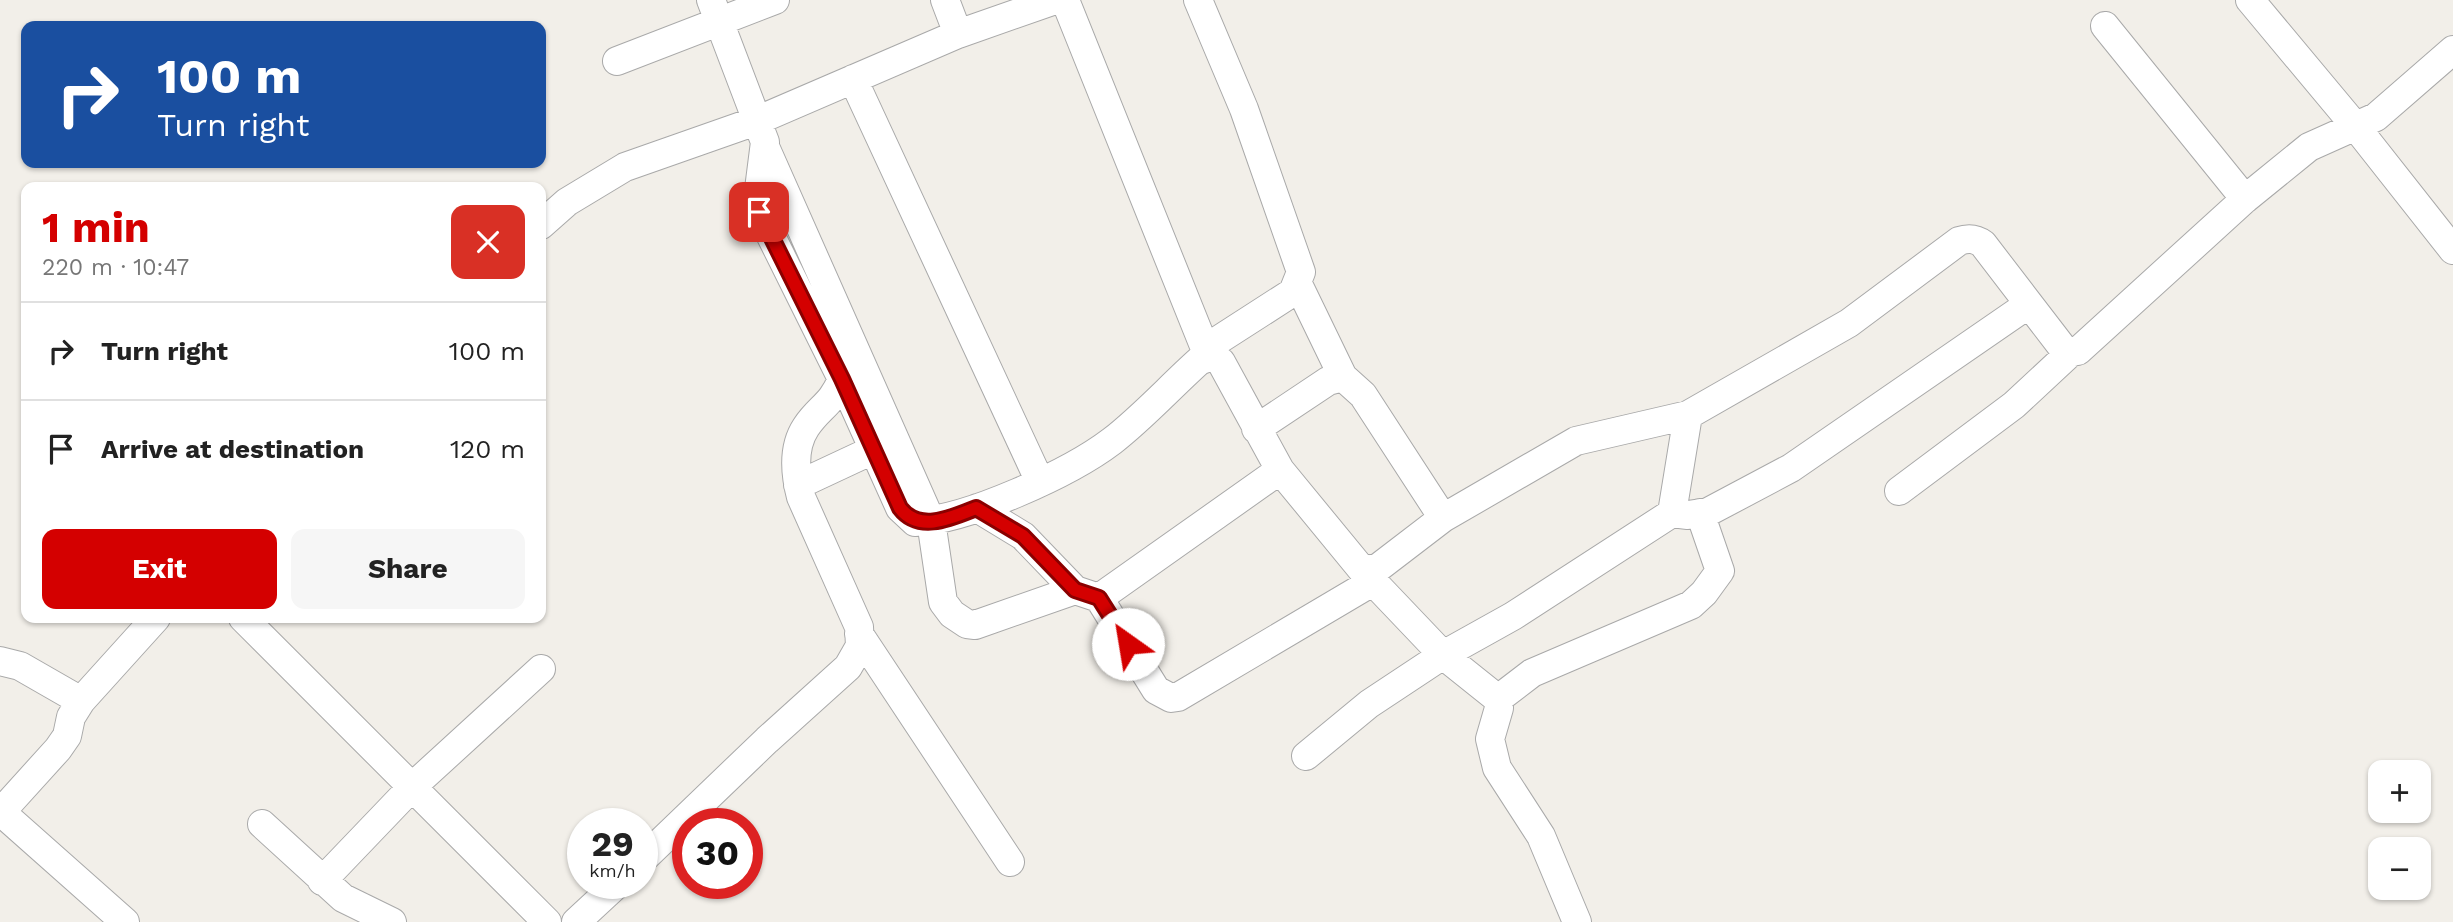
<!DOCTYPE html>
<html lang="en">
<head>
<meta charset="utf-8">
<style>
  body { margin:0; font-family:"Work Sans",sans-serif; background:#f6f6f6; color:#222; height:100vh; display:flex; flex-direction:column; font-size:26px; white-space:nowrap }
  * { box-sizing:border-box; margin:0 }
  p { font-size:23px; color:#767676 }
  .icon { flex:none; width:38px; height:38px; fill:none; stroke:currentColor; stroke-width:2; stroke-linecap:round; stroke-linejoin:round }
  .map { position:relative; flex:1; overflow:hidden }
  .panel { position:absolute; left:21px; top:182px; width:525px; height:441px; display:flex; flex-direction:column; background:#fff; border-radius:14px; box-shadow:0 2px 5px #0004 }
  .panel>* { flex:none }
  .guide { position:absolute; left:21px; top:21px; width:525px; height:147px; border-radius:14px; box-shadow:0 2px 5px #0004; background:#1a4fa0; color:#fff; overflow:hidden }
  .tools { position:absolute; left:2368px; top:760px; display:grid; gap:14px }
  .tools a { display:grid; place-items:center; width:63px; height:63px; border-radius:14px; background:#fff; box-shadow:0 2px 5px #0004; font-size:35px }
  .speed { position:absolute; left:567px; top:808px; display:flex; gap:14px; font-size:35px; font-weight:700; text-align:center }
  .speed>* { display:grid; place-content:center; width:91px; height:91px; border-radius:50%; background:#fff; box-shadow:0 2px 5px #0004; line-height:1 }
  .speed small { font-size:18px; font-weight:400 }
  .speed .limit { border:10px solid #d22; background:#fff; color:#111 }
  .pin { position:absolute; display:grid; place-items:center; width:60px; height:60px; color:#fff; margin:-30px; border-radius:14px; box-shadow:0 4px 10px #0006 }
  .me { position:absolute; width:77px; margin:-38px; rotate:328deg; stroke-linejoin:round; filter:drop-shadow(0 0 5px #0008) }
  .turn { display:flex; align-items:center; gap:24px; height:147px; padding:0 21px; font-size:32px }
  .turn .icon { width:91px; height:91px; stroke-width:2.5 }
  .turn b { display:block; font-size:49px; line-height:60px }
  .round { display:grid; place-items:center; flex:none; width:74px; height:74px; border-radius:14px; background:#f6f6f6 }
  .overview { display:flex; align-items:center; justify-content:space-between; height:119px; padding:0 21px }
  h1 { font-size:42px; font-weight:700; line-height:52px; color:#d40000 }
  .action { display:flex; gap:14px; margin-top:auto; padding:14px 21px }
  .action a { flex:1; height:80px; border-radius:14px; background:#d40000; color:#fff; font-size:28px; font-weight:700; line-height:80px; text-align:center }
  .action a+a { background:#f6f6f6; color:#222 }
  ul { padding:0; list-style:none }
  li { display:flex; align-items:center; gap:21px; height:98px; padding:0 21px; border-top:2px solid #e0e0e0 }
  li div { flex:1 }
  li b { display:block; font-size:26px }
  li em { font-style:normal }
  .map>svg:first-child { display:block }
</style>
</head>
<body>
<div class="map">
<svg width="2453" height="922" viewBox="0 0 2453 922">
  <rect width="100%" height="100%" fill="#f2efe9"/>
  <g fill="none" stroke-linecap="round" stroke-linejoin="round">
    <g stroke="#a9a9a9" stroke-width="30">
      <path id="minor" d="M945 0 958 34
        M1065 0 1208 356
        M1198 0 1244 109 1301 272 1293 292 1206 348
        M2250 0 2356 127 2453 250
        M2105 26 2245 199
        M617 61 775 0
        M853 79 1040 482
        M766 149 931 521 943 602 952 614 967 624 975 625 1075 590 1099 598 1280 470
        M541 225 567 202 625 167 756 121 958 34 1055 0
        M1297 282 1343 377
        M842 379 900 508 915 522C967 520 1070 473 1112 441 1143 417 1170 387 1199 361L1212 356 1221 362 1280 470 1363 571 1379 567 1443 518 1576 441 1688 415 1849 323 1959 241C1968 238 1975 238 1983 244L2062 347 2071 352 2078 351 2245 199 2309 147 2376 117 2453 50
        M1256 429 1328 381 1343 377 1363 395 1443 518
        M798 485 875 449
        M1899 491 2014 405 2071 352
        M977 508 1023 536 1075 590
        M1672 513 1688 415
        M1363 571 1443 655 1498 699 1499 708 1490 739 1497 768 1541 836 1577 922
        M1099 598 1156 690 1171 698 1178 697 1374 581
        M243 618 547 922
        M859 634 1010 862
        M0 661 20 666 81 701
        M1498 699 1532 673 1691 605 1704 593 1720 571 1700 513
        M1306 756 1369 704 1443 655 1513 616 1672 513 1688 515 1708 512 1791 468 2029 304
        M1 812 125 922
        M0 813 58 749 67 736 71 717 81 701 156 618
        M262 824 343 898 392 922
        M642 860 767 740 848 667 860 646 859 627 801 497C795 474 792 448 806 427 820 406 831 406 842 379L759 212 758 197 765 142 711 0
        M322 881 412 787 541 669
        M576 922 617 884"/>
    </g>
    <use href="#minor" stroke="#fff" stroke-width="28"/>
  </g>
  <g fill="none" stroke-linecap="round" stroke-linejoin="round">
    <g stroke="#8a0000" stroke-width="18">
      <path id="route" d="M759 212 842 379 900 508C919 533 951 518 976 508L1023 536 1075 590 1099 598 1128 644"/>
    </g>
    <use href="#route" stroke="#d40000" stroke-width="12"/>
  </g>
</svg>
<div class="tools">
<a>+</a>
<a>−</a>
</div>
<div class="speed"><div>29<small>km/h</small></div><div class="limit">30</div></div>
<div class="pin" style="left:759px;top:212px;background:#d93025"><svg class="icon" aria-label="arrive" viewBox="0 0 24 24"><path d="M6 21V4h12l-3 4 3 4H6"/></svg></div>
<svg class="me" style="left:1128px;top:644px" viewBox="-20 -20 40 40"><circle r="19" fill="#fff"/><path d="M0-13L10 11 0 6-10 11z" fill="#d40000"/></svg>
<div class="guide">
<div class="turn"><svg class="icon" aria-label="right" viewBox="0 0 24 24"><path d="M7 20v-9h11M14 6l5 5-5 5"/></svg><div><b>100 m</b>Turn right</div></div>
</div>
<section class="panel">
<div class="overview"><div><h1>1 min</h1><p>220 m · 10:47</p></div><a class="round" style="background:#d93025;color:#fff"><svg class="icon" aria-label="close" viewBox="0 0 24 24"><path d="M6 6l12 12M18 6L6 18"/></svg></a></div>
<ul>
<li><svg class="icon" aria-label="right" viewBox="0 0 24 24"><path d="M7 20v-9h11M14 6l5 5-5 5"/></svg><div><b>Turn right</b></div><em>100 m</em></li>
<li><svg class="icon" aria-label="arrive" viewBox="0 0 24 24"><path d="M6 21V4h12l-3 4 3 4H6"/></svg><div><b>Arrive at destination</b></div><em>120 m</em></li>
</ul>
<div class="action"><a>Exit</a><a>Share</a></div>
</section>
</div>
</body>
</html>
